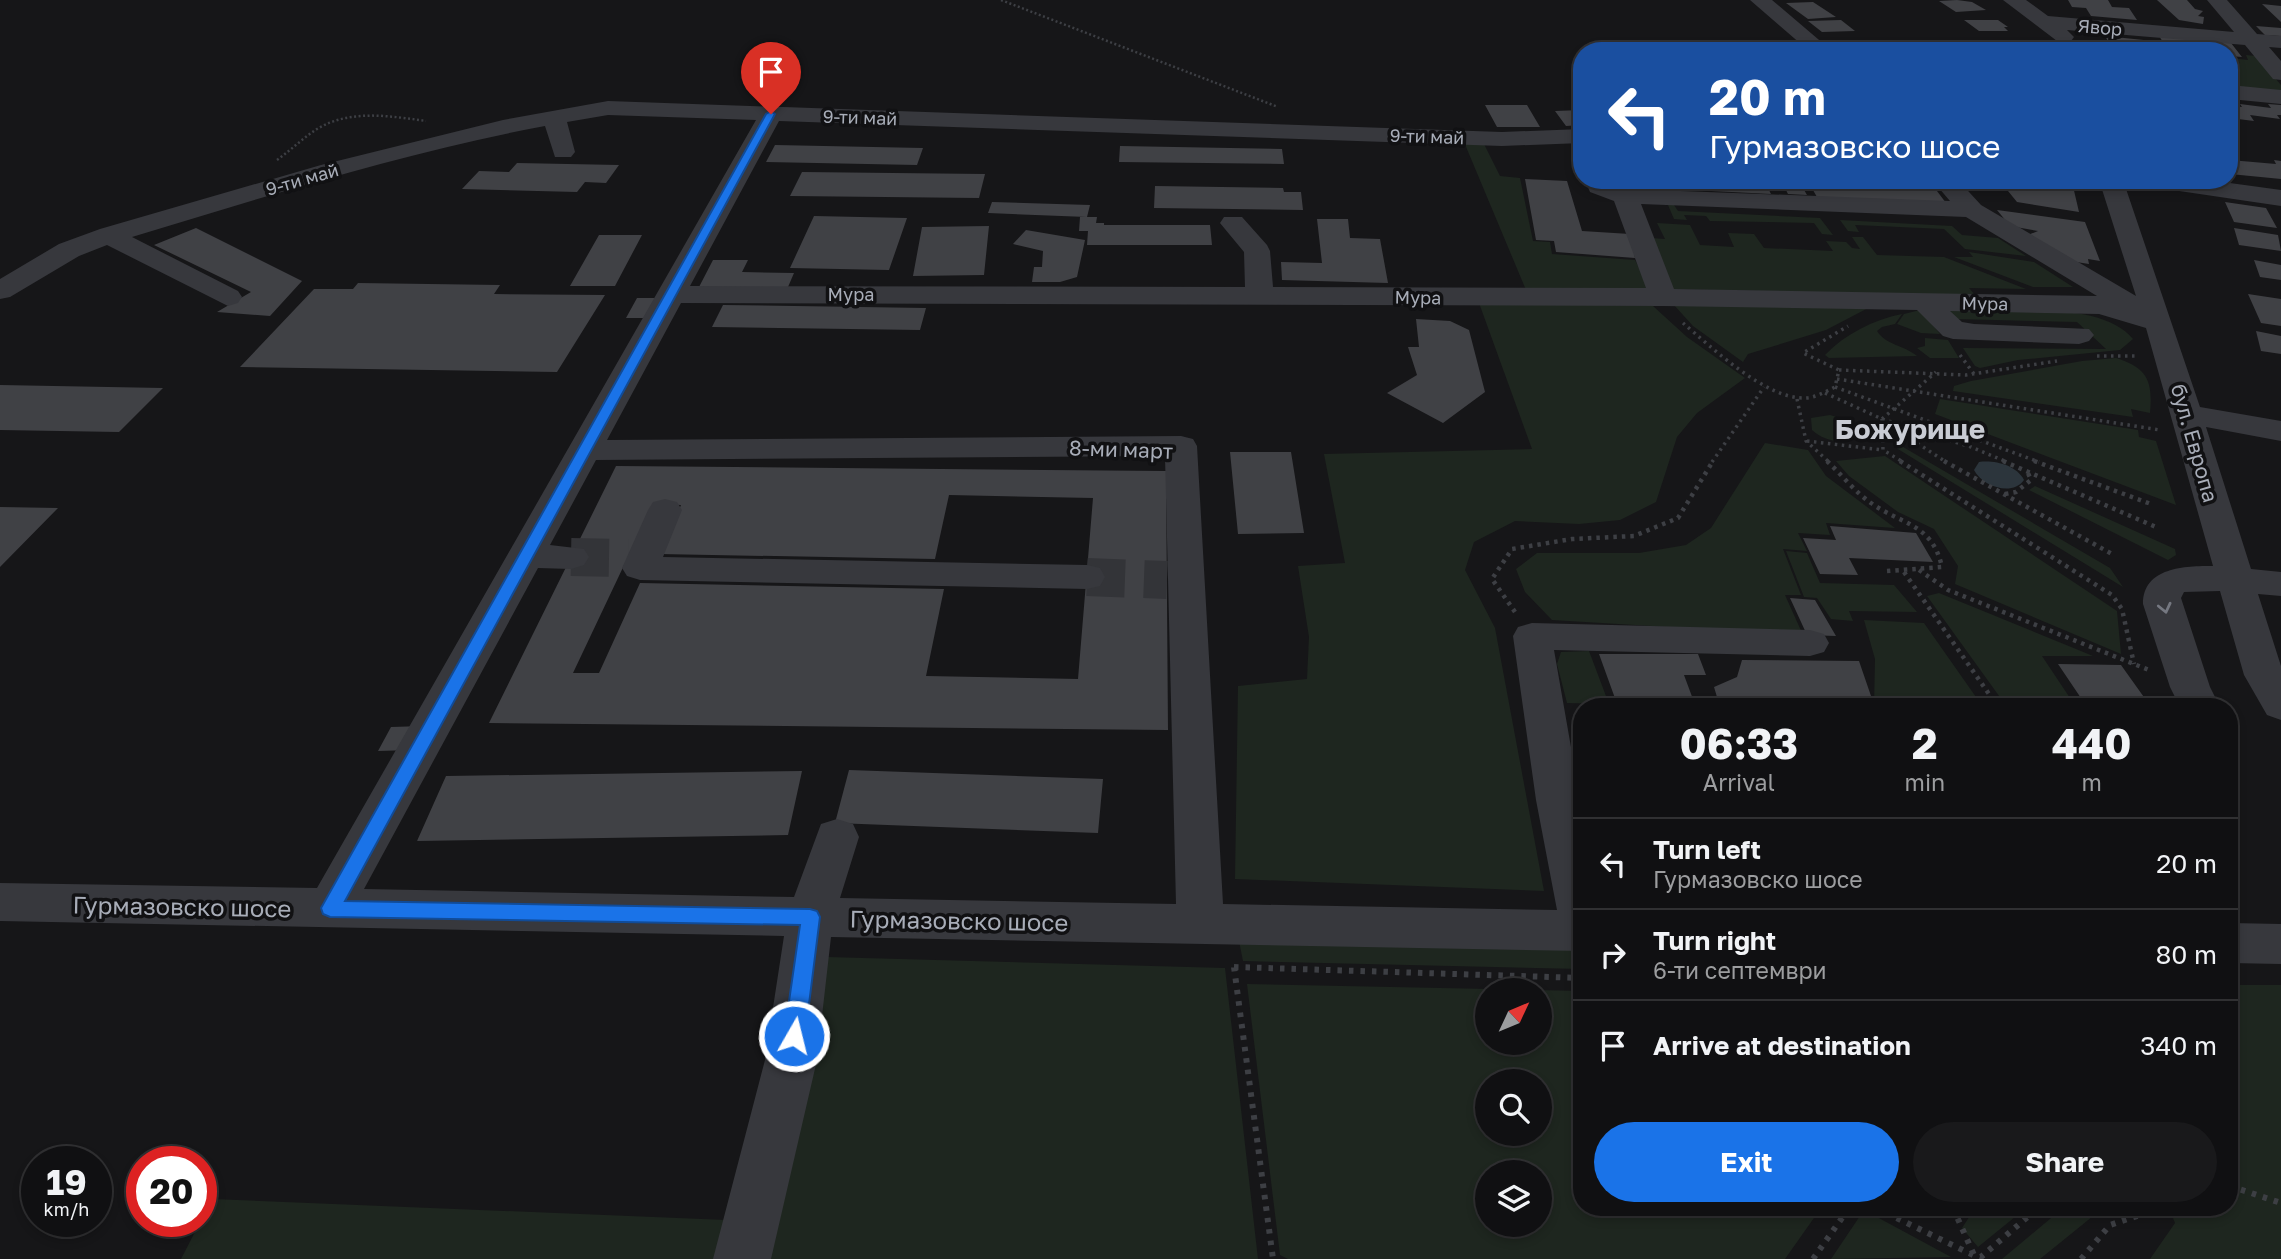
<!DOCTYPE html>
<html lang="en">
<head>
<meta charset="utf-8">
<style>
  body { margin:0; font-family:"Golos Text",sans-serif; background:#19191b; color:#f1f3f6; height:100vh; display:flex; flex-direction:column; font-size:26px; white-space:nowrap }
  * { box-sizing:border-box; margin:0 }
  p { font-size:23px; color:#9c9d9f }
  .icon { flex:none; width:38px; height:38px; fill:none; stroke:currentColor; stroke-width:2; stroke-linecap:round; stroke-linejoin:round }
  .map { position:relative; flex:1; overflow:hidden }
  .sheet { position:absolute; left:1573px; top:698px; width:665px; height:518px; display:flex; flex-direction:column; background:#101012; border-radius:28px; box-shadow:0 4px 10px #0003,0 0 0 2px #303032 }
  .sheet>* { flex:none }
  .guide { position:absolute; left:1573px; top:42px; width:665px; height:147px; border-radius:28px; box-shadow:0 4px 10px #0003,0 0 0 2px #303032; background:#1a4fa0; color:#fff; overflow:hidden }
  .needle { width:46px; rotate:46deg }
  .controls { position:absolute; left:1475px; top:978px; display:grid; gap:14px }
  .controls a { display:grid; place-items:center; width:77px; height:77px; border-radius:50%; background:#101012; box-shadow:0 4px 10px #0003,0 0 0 2px #303032; font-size:35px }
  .speed { position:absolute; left:21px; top:1146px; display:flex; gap:14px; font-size:35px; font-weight:700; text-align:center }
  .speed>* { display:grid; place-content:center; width:91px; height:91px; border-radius:50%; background:#101012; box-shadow:0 4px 10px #0003,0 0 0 2px #303032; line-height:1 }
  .speed small { font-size:18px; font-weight:400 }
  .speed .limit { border:10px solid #d22; background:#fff; color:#111 }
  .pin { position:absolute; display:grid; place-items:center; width:60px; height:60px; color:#fff; margin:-72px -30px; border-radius:50% 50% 50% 0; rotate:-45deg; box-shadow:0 0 7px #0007 }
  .pin .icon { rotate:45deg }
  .me { position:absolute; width:77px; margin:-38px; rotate:8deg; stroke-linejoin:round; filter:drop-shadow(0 0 5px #0008) }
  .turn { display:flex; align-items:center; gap:24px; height:147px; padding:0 21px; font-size:32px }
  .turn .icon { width:91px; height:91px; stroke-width:2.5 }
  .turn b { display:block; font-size:49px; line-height:60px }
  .eta { display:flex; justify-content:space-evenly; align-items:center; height:119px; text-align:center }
  .eta b { font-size:42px; font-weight:700; line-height:49px }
  .action { display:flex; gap:14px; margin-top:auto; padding:14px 21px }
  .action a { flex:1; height:80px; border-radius:42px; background:#1a73e8; color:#fff; font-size:28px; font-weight:700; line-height:80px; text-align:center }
  .action a+a { background:#19191b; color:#f1f3f6 }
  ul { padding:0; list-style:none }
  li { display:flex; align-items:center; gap:21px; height:91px; padding:0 21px; border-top:2px solid #303032 }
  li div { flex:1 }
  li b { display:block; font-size:26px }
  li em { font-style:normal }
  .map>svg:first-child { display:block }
</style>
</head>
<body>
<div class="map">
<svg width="2281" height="1259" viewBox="0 0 2281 1259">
  <rect width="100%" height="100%" fill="#161618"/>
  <path fill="#1e261f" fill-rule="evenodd" d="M2246 55 2256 56 2281 85V94L2278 91 2230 86V58L2248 60Z
    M1464 142H1483L1500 176 1520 178 1533 241 1550 242 1552 254 1635 260 1652 292 1526 290Z
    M1668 205H1674L1678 211 1820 218 1833 235 1822 234 1814 223 1710 221 1706 216 1684 215 1687 220 1674 219Z
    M1840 220 1952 226 1962 235 1998 238 2026 256 1965 249 1944 229 1855 225 1859 232 1848 231Z
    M1657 223 1690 225 1700 245 1734 247 1728 233 1754 234 1764 248 1833 251 1826 241 1846 242 1852 248 1860 249 1852 237H1863L1877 255 1944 257 2026 289 1969 288 1976 296 1669 289 1651 238 1665 239Z
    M1969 252 2034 262 2073 287H2033L1954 257H1973Z
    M1479 303 1653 306 1687 337 1745 378 1697 413 1677 437 1656 502 1620 520 1579 524 1515 521 1474 542 1465 570 1495 628 1544 891 1235 879 1238 686 1307 679 1309 637 1298 566 1345 563 1324 454 1532 449Z
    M1674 305 1872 306 1826 330 1748 354 1743 362 1693 326Z
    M1920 310 1940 334 1921 333 1897 324 1904 314Z
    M1946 310C1996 311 2101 299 2133 339L2120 350 2018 360 1980 368 1975 366 1963 348 2106 349 2077 322 1954 319Z
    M1902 314 1895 324 1882 327 1877 331C1887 346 1904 345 1917 356L1829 358 1825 355C1845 334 1873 320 1902 314Z
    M1925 338 1948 340 1959 358H1930L1917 348 1925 346Z
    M2116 358C2147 368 2153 380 2150 413L2131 409 2133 417 1953 391 1954 386 1971 381 2082 361Z
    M1940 399 2138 430 2139 437 2156 441 2176 505 1935 414Z
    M1830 415 1846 420 1857 428V437C1843 445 1824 441 1812 430L1811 418Z
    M1765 443 1808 450 1826 476 1895 528 1826 523 1830 535 1798 533 1807 551 1783 549 1801 595H1785L1803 635 1552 620 1525 592 1516 569 1537 553H1639L1686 545 1711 528Z
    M1898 444 2110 568 2123 587 1893 446Z
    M1885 456 2117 611 2121 654 1955 584 1958 566 1934 529 1898 512 1849 476 1836 461Z
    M2035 486 2175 549 2176 555 2168 560 2029 490Z
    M1786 551 1807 553 1820 583 1894 585 1917 612 1849 611 1853 621 1831 619 1817 598 1804 597Z
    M1939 593 2093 656H2042L2076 707H2007L1927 596Z
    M1864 620 1924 623 1983 707H1874L1875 659Z
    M1589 651 1609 704 1567 703 1557 664 1561 652Z
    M1239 941 1582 947V969L1243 961Z
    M827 957 1225 968 1258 1259H754Z
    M1247 984 1582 991V1208H1821L1785 1259H1288L1280 1255ZM1488 990H1540V1043H1488ZM1488 1082H1540V1134H1488ZM1488 1172H1540V1225H1488Z
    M2230 985H2281V1259H2150L2175 1223 2169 1208H2230Z
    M212 1199 726 1220 719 1259H181Z
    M1975 1208H2026L1978 1247 1962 1228Z
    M2063 1208H2103L2040 1259H2002Z
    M1864 1210 1951 1257 1831 1259Z"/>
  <path fill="#2c353c" d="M1979 462C1995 460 2016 465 2024 480 2012 497 1982 486 1974 470Z"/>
  <path fill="#404145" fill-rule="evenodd" d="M1957 0 1972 2 1986 10 1956 12 1939 1Z
    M2068 0H2108L2112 7 2129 8 2137 20 2091 16 2086 8 2072 7Z
    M2157 0H2187L2195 9 2203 11 2198 16 2204 17 2203 24 2179 20Z
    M1813 2 1836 17 1808 19 1786 3Z
    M2262 4 2281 6V22Z
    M1841 20 1855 31 1822 32 1808 21Z
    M1964 20H1998L2008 27H2004L2008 31H1979Z
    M2256 26 2281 28V36L2265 35Z
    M2105 36 2163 42 2159 36 2231 43 2242 57 2230 56V51L2112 48Z
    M1985 40H2011L2026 49 2000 50Z
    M1855 42 1866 51H1841L1831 43Z
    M2240 104 2271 108 2268 104 2281 105V115H2277L2280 119 2250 115 2254 121 2230 118V106L2242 107Z
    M1485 105H1527L1540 127H1497Z
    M1582 110V125L1566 126 1555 111Z
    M775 145 923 148 917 165 766 162Z
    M1120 146 1282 149 1284 164 1119 162Z
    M2230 160 2276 164 2274 160 2281 161V179L2230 174Z
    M517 163 619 165 606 183 585 182 577 192 462 189 479 171 509 172Z
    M802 172 985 174 979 198 790 196Z
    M1525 179 1567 181 1582 231 1630 234 1635 258 1556 252 1554 241 1536 240Z
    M1628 180H1764L1771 194 1631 187Z
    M1781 180 1799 181 1807 195 1788 194Z
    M1807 180 1931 183 1946 203 1817 197Z
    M1999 180 2072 182 2079 212 2017 202Z
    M1155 186 1283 188 1284 192H1301L1303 210 1154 208Z
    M992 202 1090 205 1087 217 988 213Z
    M2225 202 2266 208 2277 228 2234 222Z
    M1997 210 2085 222 2100 261 2088 259 2089 264 2057 259 2023 237 2038 231 2010 226Z
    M814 216 907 218 889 270 790 268Z
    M1080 217H1097L1096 223H1104V225H1210L1212 245H1087L1088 231H1079Z
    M1317 219H1348L1350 238 1380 239 1388 283 1282 280 1281 262 1322 263Z
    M989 226 984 275 913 276 922 227Z
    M196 228 302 281 270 316 217 312 251 292 154 245Z
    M2234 228 2278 235 2281 251 2239 245Z
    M1026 230 1085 240 1077 277 1060 282H1032L1034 267H1042L1043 251 1013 244Z
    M599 235H642L615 286H570Z
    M713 260H748L742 272 794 273 788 287H699Z
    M2254 260 2281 265V280L2260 277Z
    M358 283 500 285 494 294 605 295 557 372 240 367 314 289H353Z
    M2248 294 2281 299V326L2261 323Z
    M637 298H663L652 318H626Z
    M723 305 926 308 920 330 712 327Z
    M1416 319 1450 321 1469 330 1485 392 1443 423 1387 393 1417 375 1408 347H1419Z
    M2256 331 2281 336V354L2261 351Z
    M0 385 163 388 119 432 0 430Z
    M1230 452H1291L1304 533 1238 534Z
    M616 466 1166 471 1168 730 489 723ZM949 495 1093 498 1078 679 926 676 944 589 640 583 599 673H573L653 504 681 505 659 554 935 559Z
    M0 507 58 508 0 567Z
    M1830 526 1916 533 1933 562 1849 558 1858 575 1820 574 1803 538 1836 540Z
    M1790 598 1815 600 1836 636 1807 635Z
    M1599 654H1698L1706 675H1684L1694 702 1616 701Z
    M1742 660 1859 661 1871 696 1870 707H1720L1714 687 1737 677Z
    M2058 664 2121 665 2151 707H2087Z
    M424 726 412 750 378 751 391 727Z
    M849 770 1103 779 1098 833 835 823Z
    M802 771 788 835 417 841 446 776Z"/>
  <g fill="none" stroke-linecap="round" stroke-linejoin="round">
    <path stroke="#333438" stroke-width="38" stroke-dasharray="38 19" stroke-linecap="butt" d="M571 557 628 558
      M1087 577 1167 580"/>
    <path stroke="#3d3f44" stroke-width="2.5" stroke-dasharray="2 2.5" stroke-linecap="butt" d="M1001 0 1278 107
      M277 160C291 150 303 138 317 129 350 109 390 116 426 121"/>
    <path stroke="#3d3f44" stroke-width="3.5" stroke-dasharray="2.5 4.5" stroke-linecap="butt" d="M1683 323C1711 347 1766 399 1804 398 1815 398 1825 392 1835 387L1839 370 1803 353 1848 326
      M1960 355 1974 374
      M2097 356H2137
      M1839 370 1966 375 2057 361
      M1837 379 2160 430
      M1835 387 2039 462
      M1825 393 1882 419 1971 447 2007 462
      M1797 399 1806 441 1829 462
      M1882 419 1883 450 1903 462
      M1882 419 1936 372
      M1888 424 1946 462
      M1807 441 1883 450
      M1712 462 1764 387"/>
    <path stroke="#3d3f44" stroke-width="4.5" stroke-dasharray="3.5 5" stroke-linecap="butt" d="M1827 461C1841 474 1855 492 1871 503 1902 525 1932 523 1942 567L1887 571
      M1900 461 2112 595 2122 609 2134 664
      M1944 461 2112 554
      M2003 461 2156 527
      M2034 461 2151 504
      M2005 494 2016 492 2031 480 2027 471
      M1919 570 1948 590 2149 670
      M1904 572 1998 707
      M1515 612 1492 579 1512 549 1572 539 1634 536 1678 518 1713 461"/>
    <path stroke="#3d3f44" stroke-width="6" stroke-dasharray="4.5 7" stroke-linecap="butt" d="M1234 967 1582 978
      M1234 967 1273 1259
      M2230 1186 2281 1203
      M1876 1208 1973 1255
      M1953 1208 1974 1255 1981 1257 2038 1208
      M1813 1259 1849 1208
      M2081 1259 2110 1225 2152 1211 2151 1208"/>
    <path fill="#37383d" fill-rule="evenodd" d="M1750 0H1772L1832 51H1809Z
      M2003 0H2026L2048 16 2234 32 2207 0H2227L2257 34 2281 36V48L2269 47 2281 61V80L2273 79 2245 45 2067 30 2074 37 2071 41H2057Z
      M2230 85 2281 90V104L2230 99Z
      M608 101 1502 132 1582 129V143L1502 146 779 121 690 286 1245 287 1244 252 1220 223 1224 217H1242L1267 245 1270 251 1273 287 1646 288 1614 201 1590 192 1585 180H1609L1628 189 1950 201 1932 180H1958L1981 205 2136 296 2099 180H2123L2200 407 2281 421V441L2206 427 2251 569 2281 572V596L2258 594 2281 666V720L2267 715 2244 675 2220 591 2184 592 2181 598 2210 687 2220 707H2180L2170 687 2143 604C2143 567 2185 566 2213 566L2146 328 2099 314 1950 311 1962 322 1974 324 2089 329 2094 335 2089 341 2079 344 1953 339 1943 336 1917 310 1663 306 681 303 607 440 1181 436 1193 439 1197 446 1223 904 1557 910 1536 800 1513 636 1518 627 1532 623 1810 630 1824 634 1829 643 1824 652 1810 656 1554 650 1582 810V951L831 937 817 1060 771 1259H713L765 1060 784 936 0 921V883L317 888 756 120 608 115 567 122 575 152 571 157H555L545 126C405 152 268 196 132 237L238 291 242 297 238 303 228 306 107 245 79 256 10 297 0 299V279L59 244 100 229 321 165 503 120ZM1641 204 1966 217 2097 296 1674 289ZM1165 456 1176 904 840 898 859 837 853 824 837 819 821 824 794 897 364 889 538 568 571 569 584 565 589 557 584 549 550 545 596 460Z
      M2140 180H2208L2281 190V206L2152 187 2143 185Z
      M665 499 677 502 682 510 663 557 1087 565 1100 568 1105 577 1100 586 1087 589 640 580 627 576 622 568 648 510 653 502Z
      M2230 923 2281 924V964L2230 963Z"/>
  </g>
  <defs><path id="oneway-chevron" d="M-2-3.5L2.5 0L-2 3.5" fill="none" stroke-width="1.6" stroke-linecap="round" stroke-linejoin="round" transform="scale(1.75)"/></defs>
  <use stroke="#757881" href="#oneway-chevron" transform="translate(2165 608) rotate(77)"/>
  <path fill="#1a73e8" stroke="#114b97" stroke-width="2" d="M771 111 775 114 345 901 810 909 817 911 820 917 805 1036 802 1043 794 1045 787 1043 784 1036 800 925 330 917 323 914 321 908 766 114Z"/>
  <g text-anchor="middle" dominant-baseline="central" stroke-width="7" stroke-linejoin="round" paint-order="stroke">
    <g font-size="18" fill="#a8adb8" stroke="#111113">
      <text transform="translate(2100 27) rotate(5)">Явор</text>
      <text transform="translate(860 117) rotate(2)">9-ти май</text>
      <text transform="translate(1427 136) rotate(2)">9-ти май</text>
      <text transform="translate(302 179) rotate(-16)">9-ти май</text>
      <text x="851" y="294">Мура</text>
      <text transform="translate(1418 297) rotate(1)">Мура</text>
      <text transform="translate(1985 303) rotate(1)">Мура</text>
    </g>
    <g font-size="21" fill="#a8adb8" stroke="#111113">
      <text transform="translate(2195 443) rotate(74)">бул. Европа</text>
      <text transform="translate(1121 449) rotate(2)">8-ми март</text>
    </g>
    <g font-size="24" fill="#a8adb8" stroke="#111113">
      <text transform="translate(182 906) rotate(1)">Гурмазовско шосе</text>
      <text transform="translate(959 920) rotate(1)">Гурмазовско шосе</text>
    </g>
    <g font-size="28" font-weight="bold" fill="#c9ccd4" stroke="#111113">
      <text x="1910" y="428">Божурище</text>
    </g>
  </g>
</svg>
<div class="controls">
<a><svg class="needle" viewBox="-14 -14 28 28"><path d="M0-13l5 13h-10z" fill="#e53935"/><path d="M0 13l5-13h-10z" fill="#9c9d9f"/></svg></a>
<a><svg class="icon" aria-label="search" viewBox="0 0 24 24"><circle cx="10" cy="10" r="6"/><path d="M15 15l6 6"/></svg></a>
<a><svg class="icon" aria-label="layers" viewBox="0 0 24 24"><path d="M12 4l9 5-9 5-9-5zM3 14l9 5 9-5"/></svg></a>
</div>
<div class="speed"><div>19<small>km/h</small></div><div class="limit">20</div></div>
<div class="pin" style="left:771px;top:114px;background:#d93025"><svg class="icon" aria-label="arrive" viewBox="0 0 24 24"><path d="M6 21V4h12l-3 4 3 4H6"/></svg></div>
<svg class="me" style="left:794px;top:1036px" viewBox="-20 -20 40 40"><circle r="17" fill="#1a73e8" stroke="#fff" stroke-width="3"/><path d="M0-11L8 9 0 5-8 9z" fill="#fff"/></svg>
<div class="guide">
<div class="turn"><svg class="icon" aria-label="left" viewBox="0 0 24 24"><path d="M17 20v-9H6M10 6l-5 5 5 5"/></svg><div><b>20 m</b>Гурмазовско шосе</div></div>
</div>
<section class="sheet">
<div class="eta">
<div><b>06:33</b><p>Arrival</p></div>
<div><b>2</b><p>min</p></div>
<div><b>440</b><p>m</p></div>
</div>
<ul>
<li><svg class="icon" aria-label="left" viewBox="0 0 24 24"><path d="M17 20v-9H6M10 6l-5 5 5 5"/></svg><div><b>Turn left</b><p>Гурмазовско шосе</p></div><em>20 m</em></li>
<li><svg class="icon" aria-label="right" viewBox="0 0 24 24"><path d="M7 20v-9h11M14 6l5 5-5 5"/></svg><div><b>Turn right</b><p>6-ти септември</p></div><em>80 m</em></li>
<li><svg class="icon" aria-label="arrive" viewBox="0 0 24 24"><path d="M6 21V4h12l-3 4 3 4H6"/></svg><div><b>Arrive at destination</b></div><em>340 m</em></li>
</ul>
<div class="action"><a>Exit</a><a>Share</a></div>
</section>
</div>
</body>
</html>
